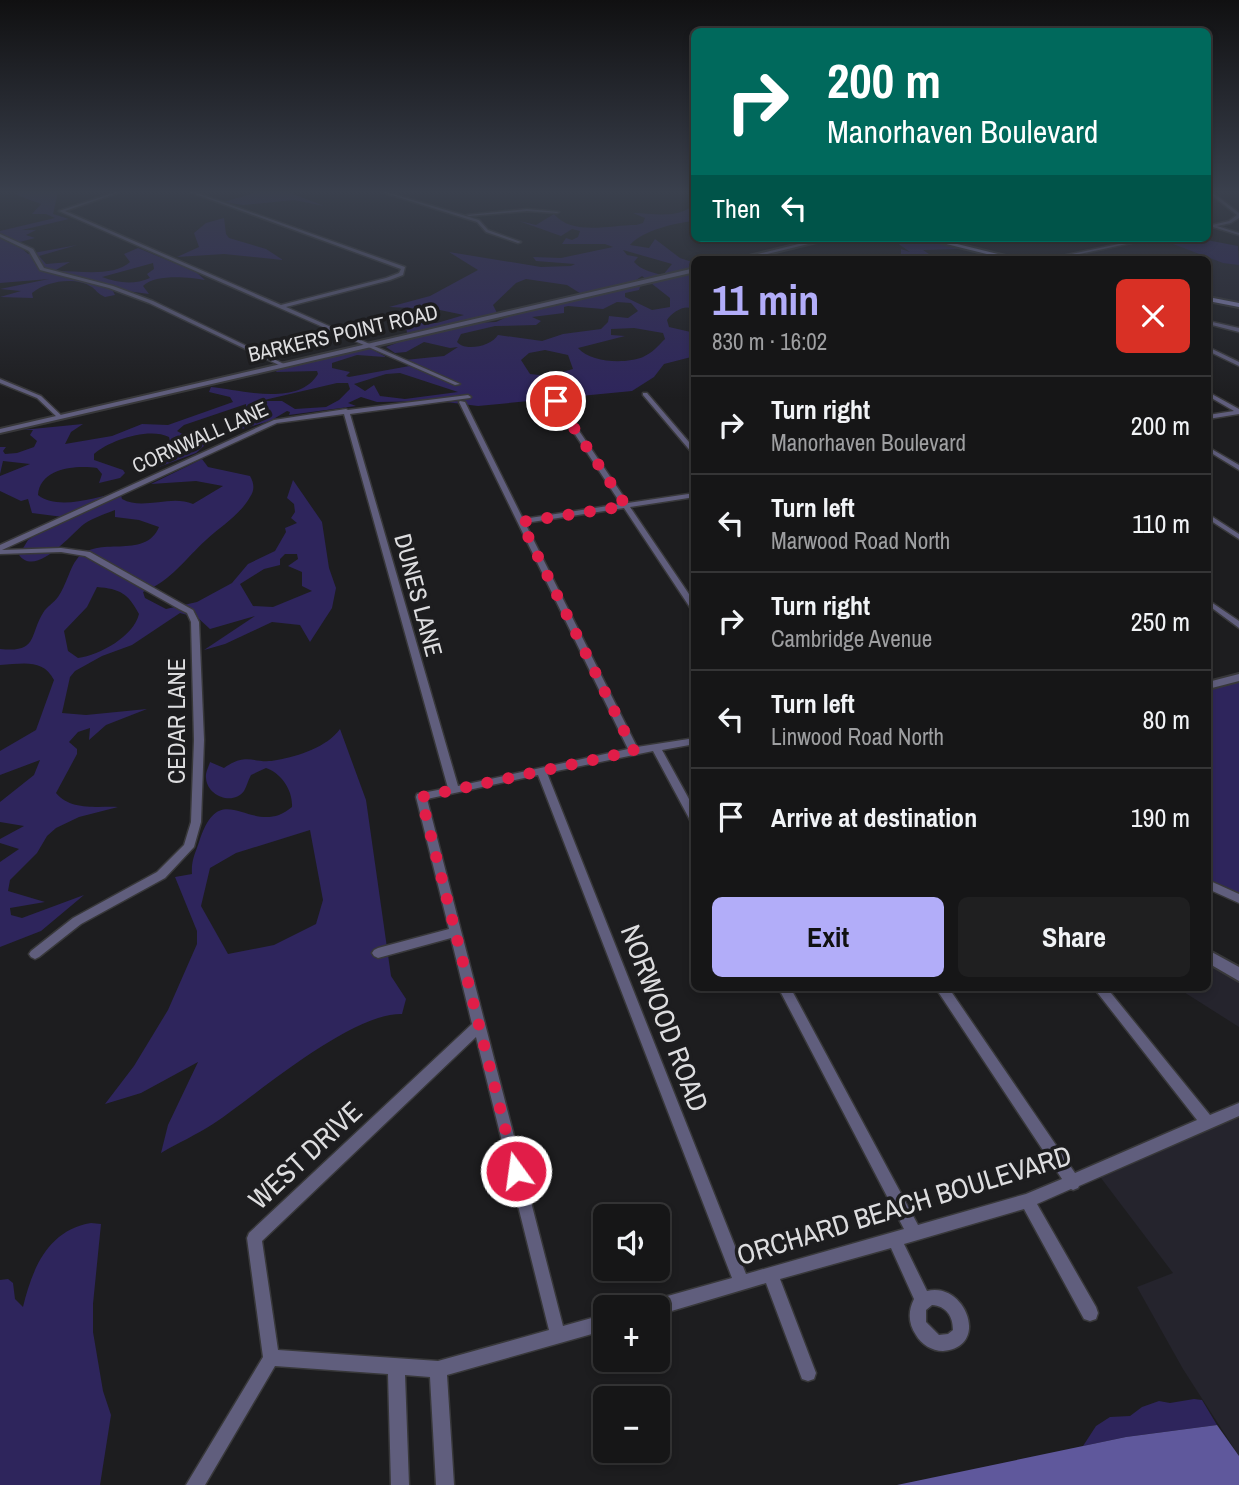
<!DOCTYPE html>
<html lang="en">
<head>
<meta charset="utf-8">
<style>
  body { margin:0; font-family:"Archivo Narrow",sans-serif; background:#1f1f20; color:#f1f3f6; height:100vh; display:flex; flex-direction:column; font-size:26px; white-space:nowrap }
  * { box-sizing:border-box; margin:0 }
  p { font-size:23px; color:#9e9fa1 }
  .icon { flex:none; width:38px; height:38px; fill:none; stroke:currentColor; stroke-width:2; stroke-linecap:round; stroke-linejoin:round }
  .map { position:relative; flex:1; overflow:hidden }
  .details { position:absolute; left:691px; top:256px; width:520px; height:735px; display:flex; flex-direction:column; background:#161617; border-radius:10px; box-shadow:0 4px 10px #0003,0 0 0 2px #353536 }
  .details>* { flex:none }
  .top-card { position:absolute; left:691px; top:28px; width:520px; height:214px; border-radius:10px; box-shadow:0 4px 10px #0003,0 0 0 2px #353536; background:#00695c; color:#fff; overflow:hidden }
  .buttons { position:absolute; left:593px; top:1204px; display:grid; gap:14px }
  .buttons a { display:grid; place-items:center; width:77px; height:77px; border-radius:10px; background:#161617; box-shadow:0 4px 10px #0003,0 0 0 2px #353536; font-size:35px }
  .pin { position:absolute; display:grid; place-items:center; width:60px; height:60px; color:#fff; margin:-30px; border:4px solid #fff; border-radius:50%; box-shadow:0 2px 7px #0007 }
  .me { position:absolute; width:77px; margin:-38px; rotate:346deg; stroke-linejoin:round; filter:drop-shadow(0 0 5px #0008) }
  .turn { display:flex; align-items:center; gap:24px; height:147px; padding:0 21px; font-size:32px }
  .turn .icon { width:91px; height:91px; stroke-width:2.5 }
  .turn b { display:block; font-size:49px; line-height:60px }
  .then { display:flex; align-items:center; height:66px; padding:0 21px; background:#0003; gap:14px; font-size:26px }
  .round { display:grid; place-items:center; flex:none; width:74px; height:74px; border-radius:10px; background:#1f1f20 }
  .summary { display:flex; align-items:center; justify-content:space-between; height:119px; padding:0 21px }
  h1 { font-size:42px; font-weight:700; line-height:52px; color:#b2adf9 }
  .primary-button { display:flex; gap:14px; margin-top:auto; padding:14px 21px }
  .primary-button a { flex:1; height:80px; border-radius:10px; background:#b2adf9; color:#111; font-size:28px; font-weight:700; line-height:80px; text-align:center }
  .primary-button a+a { background:#1f1f20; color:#f1f3f6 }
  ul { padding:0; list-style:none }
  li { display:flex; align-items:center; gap:21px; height:98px; padding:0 21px; border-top:2px solid #353536 }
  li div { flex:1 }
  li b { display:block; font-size:26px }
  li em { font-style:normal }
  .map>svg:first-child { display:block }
</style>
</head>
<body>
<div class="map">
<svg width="1239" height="1485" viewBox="0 0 1239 1485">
  <rect width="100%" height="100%" fill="#1d1d1f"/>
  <path fill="#25242d" d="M1153 238H1190L1239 251V305L1208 299V259H1060Z
    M1208 956 1239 975V1027L1176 987H1208Z
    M1239 1111V1456L1183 1369 1137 1287 1173 1273 1098 1174Z"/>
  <path fill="#2e255c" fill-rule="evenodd" d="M17 192H58L53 214 69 219 22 230H36L26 235 35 238 16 243 28 254 77 245 39 256 46 264 70 262 54 271C75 270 113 278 130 262L124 254 138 248 196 272 205 280C188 277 155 274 143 286L149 294 112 289 115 295 105 297C98 294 97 291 92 287 75 276 46 281 32 293L33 298 0 297 21 291 0 289 49 279 0 283V231L55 218 46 214H32L41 204 17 195ZM153 263 154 269 147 274 150 278C134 285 118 283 102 277Z
    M258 192H288L324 206 294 200 243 205 224 202Z
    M695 203V221C677 222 641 231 630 245L649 248 655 239 680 258 695 263V310C686 303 672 312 667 320L669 327 695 333V356L664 364 654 377 632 391 478 406 438 401 377 402 361 397 348 403 356 406 289 415 290 412 287 411 270 421 214 437 196 453 159 467 173 455 169 437C149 427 110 440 94 454V460L123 470 125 473 120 478 99 483 102 474 97 468C76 465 40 468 38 495 58 511 97 497 120 492L122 499C144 511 170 494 193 504L223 486 196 481 151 484 202 459 208 467 250 476C254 483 255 490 250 497 240 515 221 526 206 540 185 559 171 581 143 592L145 598 166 609 197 602 232 583 248 564 275 551 286 532 285 528 297 523 291 518 295 512 294 504 287 498 293 480 322 522 329 568 336 588 332 608 310 642 300 625 272 622 225 644 204 650 255 616 210 629 198 618 180 613 132 645 102 656 75 671 70 677 62 713 86 715 147 709 106 725 89 740 90 728 78 732 69 742 77 749V754L56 793C71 811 97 806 118 807L79 817 56 828 47 836 37 853 10 880 8 891 45 902 10 908 11 915 22 918 84 895 41 931 0 947V862L19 849 0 843V839L24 826 0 822V802L34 775 40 760 0 775V751L36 730 54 680C43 658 22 664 0 665V649C38 653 29 636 43 613 47 606 54 603 58 597 66 586 70 567 77 559 96 534 145 561 159 527L139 520 115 517V510C105 514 93 518 84 524 71 534 36 578 19 555L28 540 63 517 32 513 28 499 21 501 0 491V476L30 464 3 461 0 474V447H6L3 451 5 454 17 453 34 447 37 441 30 435 33 430H22L83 424 71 432 65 444 112 436 142 424 168 425 233 402 230 397 209 392 211 387C242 390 298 407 318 374L317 371 276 372 277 370 350 347 356 351 366 346 386 357 357 355 332 363V368L350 372 346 376 349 377 415 365 405 360 444 356 458 347 450 348 424 342 406 352 395 353 386 347 426 332 407 333 406 326 399 321 437 323 464 315 435 309 389 307 430 296 478 270 449 252 541 267 571 266 575 264 536 261 533 257 561 258 613 247 605 244H562L566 238 572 240 578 237 580 231 572 229 561 236 519 221 536 225 554 214C572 236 610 225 636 225L643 223 645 218 633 213C653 213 680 220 695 203ZM623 250 672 264 663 275C653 273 641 270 634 262L638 257 627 255ZM642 276 670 298V307L652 310 625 297V293L639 290 641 284 629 285ZM526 279 567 285 586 297 520 311 496 322 475 323 497 313 493 305 516 283ZM617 302 631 303 638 311 628 318 609 316 608 322 601 329 563 334 542 341 498 335C491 346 466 352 457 342L461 334 495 326 536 325 541 321 532 317 564 313V307L568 306 603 309ZM634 328 663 333 665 339C658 346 652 353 643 357 626 364 591 363 578 348L625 336 611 335V329ZM545 350 568 355 573 369 549 376 530 374 521 360 529 353ZM400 373 458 392 405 399 380 396 374 385 365 391 354 384 386 374ZM337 383H348L350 389 339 400 326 407 295 409 282 401H260ZM246 404 247 419C230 431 196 444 177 431L184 425ZM285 554H297L298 559 288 566 302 572V586L312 591 273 607 253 606 240 584 264 569 280 565V559ZM97 587C120 589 128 593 139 614 134 636 100 655 78 658L68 651 64 631 87 607Z
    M224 218 226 234 229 238 266 249 283 260 224 254 177 257 199 247 194 233 206 223Z
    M896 238H917L959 249 923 250 935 258 905 259 901 255V249L910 252 893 240Z
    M1196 238 1238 246 1239 265 1223 263 1160 239Z
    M1239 677V899L1208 884V686Z
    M340 729 366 800 391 976 406 999 402 1014C350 1013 258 1094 213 1124 196 1135 178 1143 161 1153L168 1125 198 1062 141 1093 105 1104 134 1066 168 1010 197 944V931L175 877 192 874C191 861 195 854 199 842 221 772 252 841 292 807 293 790 281 773 266 768L251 775C248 780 247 786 244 791 233 806 207 796 206 778 205 773 209 766 210 762L224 768C248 751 254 765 277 760 299 756 327 747 340 729ZM310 830 323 900 316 924 274 945 228 954 201 906 210 868 236 853Z
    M91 1223 101 1224 93 1304V1332L103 1391 111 1415 100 1485H0V1280L8 1279 13 1283 15 1299 23 1307C32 1269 48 1230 91 1223Z
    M1194 1399 1202 1400 1217 1425 1126 1437 1083 1446 1096 1426 1110 1417 1130 1416 1142 1407 1159 1401 1170 1403Z"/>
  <path fill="#5f589c" d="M1217 1425 1239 1456V1485H897L1126 1437Z"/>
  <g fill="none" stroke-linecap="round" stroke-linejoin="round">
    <g stroke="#38383a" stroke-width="3">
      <path id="minor" d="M116 192H120L65 211 281 305 386 278 399 273 401 269 190 192H194L405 267 403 275 390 280 286 307 460 384 455 385 59 211Z
        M382 192H386L479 220 488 230 521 242 518 243 486 232 477 222Z
        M1208 192H1212L1239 213V218L1231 223 1217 226 1239 233V235L1213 227 1208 228V226L1229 221 1237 215Z
        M527 209 559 212 557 213 527 211 469 216 467 215Z
        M0 234 33 249 44 268 113 286 153 301 286 365 281 366 149 303 109 288 40 270 29 251 0 237Z
        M1147 238H1155L1056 259H1048Z
        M1208 321 1239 328V332L1208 324Z
        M1208 347 1239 362V366L1208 351Z
        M0 379 41 396 63 417 58 418 37 398 0 383Z
        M1208 392 1239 409V414L1208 419V415L1234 411 1208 396Z
        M643 393H647L695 449V455L693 454 643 395Z
        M468 395 471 397 470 398 350 414 458 786 628 749 459 402 460 401 465 402 523 519 621 504 553 401 556 399 558 400 628 503 695 493V497L630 507 695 603V611L691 609 624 508 525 523 637 747 695 738V744L662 750 695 810V824L691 823 690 820 653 751 547 773 746 1274 904 1229 778 987H790L918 1225 1026 1194 1062 1179 935 987H948L1075 1173 1197 1120 1093 987H1106L1210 1115 1239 1103V1116L1079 1186 1078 1188 1073 1190 1071 1189 1037 1204 1096 1307 1098 1313 1096 1319 1090 1321 1084 1319 1024 1209 904 1244 927 1291C965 1281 991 1347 943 1351 932 1351 921 1344 916 1335 908 1323 908 1311 914 1299L891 1248 780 1279 816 1373 814 1379 808 1381 802 1379 766 1283 658 1315V1307H649L651 1301 657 1299 732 1278 538 775 427 799 563 1326 606 1314V1330L447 1375 454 1485H436L430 1377 405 1375 409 1485H391L388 1374 275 1366 205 1485H186L263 1357 247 1238 249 1233 472 1024 451 938 378 958 374 956 372 953 374 950 378 948 449 929 416 797 417 794 448 788 344 414 277 423 2 550 61 548 90 552 193 610 199 622 204 740 201 822 194 847 165 878 81 924 39 957 35 959 31 957 29 954 31 951 73 918 157 872 184 845 191 822 194 740 191 622 187 613 179 609 85 556 61 552 0 554V545L274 420 346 409 348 410ZM476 1037 549 1330 438 1361 278 1350 262 1241ZM932 1305C946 1306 953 1316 953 1330L948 1334 939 1335 926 1322V1310Z
        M1208 447 1239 465V470L1208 451Z
        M1208 514 1239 534V539L1208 519Z
        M1208 600 1239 621V628L1208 605Z
        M1208 880 1239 894V903L1208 889Z"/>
    </g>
    <g stroke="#38383a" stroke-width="4">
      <path id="tertiary" d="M823 238H833L747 259H737Z
        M695 268V272L0 433V429Z
        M1239 674V681L1208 689V682Z
        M1208 950 1239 967V981L1208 963Z"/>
    </g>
    <g stroke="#38383a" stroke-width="4">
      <path id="secondary" d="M922 238H933L1018 259H1007Z
        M1208 297 1239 303V307L1208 301Z"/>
    </g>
    <use href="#minor" fill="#605e7d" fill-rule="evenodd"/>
    <use href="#tertiary" fill="#605e7d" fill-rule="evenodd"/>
    <use href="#secondary" fill="#8683b4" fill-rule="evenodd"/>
  </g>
  <linearGradient id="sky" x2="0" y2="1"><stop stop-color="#101011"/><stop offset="0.48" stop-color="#3a404d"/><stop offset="1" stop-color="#3a404d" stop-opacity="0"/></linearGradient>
  <rect width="1239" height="399" fill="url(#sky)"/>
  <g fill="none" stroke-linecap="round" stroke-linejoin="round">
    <path stroke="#e11d48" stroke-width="12" stroke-dasharray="0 21.6" d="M516 1171 421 797 634 751 521 522 626 506 556 401"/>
  </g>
  <g text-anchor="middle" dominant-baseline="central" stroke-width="7" stroke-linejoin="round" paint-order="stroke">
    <g font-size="21" fill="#dddddf" stroke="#1d1d1f">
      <text transform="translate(343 333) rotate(-13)">BARKERS POINT ROAD</text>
      <text transform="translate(200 437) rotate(-24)">CORNWALL LANE</text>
    </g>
    <g font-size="24" fill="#dddddf" stroke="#1d1d1f">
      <text transform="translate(419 595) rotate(75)">DUNES LANE</text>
      <text transform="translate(176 721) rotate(-90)">CEDAR LANE</text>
    </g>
    <g font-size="28" fill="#dddddf" stroke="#1d1d1f">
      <text transform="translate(665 1018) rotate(69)">NORWOOD ROAD</text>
      <text transform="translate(305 1155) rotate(-43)">WEST DRIVE</text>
      <text transform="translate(904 1205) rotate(-17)">ORCHARD BEACH BOULEVARD</text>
    </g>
  </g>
</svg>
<div class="buttons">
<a><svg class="icon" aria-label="sound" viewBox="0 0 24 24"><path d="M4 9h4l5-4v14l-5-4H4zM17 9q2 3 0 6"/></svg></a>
<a>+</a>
<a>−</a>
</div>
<div class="pin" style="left:556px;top:401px;background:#d93025"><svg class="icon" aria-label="arrive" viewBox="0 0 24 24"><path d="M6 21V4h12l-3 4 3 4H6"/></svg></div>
<svg class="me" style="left:516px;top:1171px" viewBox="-20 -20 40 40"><circle r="17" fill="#e11d48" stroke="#fff" stroke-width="3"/><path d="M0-11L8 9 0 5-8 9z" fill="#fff"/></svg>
<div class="top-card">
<div class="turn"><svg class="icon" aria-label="right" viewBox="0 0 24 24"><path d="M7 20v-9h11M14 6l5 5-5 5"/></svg><div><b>200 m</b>Manorhaven Boulevard</div></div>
<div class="then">Then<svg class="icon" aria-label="left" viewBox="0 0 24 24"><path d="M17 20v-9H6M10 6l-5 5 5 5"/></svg></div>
</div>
<section class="details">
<div class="summary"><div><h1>11 min</h1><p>830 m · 16:02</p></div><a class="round" style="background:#d93025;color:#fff"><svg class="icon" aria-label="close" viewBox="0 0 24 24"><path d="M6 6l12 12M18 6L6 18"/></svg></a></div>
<ul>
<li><svg class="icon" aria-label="right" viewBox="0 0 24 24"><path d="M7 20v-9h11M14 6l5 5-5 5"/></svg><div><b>Turn right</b><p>Manorhaven Boulevard</p></div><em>200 m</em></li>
<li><svg class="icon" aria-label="left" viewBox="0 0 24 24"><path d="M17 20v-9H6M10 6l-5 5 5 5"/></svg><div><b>Turn left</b><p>Marwood Road North</p></div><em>110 m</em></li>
<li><svg class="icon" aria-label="right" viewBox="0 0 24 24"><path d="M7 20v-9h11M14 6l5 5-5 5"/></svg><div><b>Turn right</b><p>Cambridge Avenue</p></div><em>250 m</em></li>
<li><svg class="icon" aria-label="left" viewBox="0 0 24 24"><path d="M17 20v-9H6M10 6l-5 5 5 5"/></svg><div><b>Turn left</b><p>Linwood Road North</p></div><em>80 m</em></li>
<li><svg class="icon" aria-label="arrive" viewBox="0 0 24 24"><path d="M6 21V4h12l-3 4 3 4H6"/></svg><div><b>Arrive at destination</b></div><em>190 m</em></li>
</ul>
<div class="primary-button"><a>Exit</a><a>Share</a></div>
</section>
</div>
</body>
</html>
